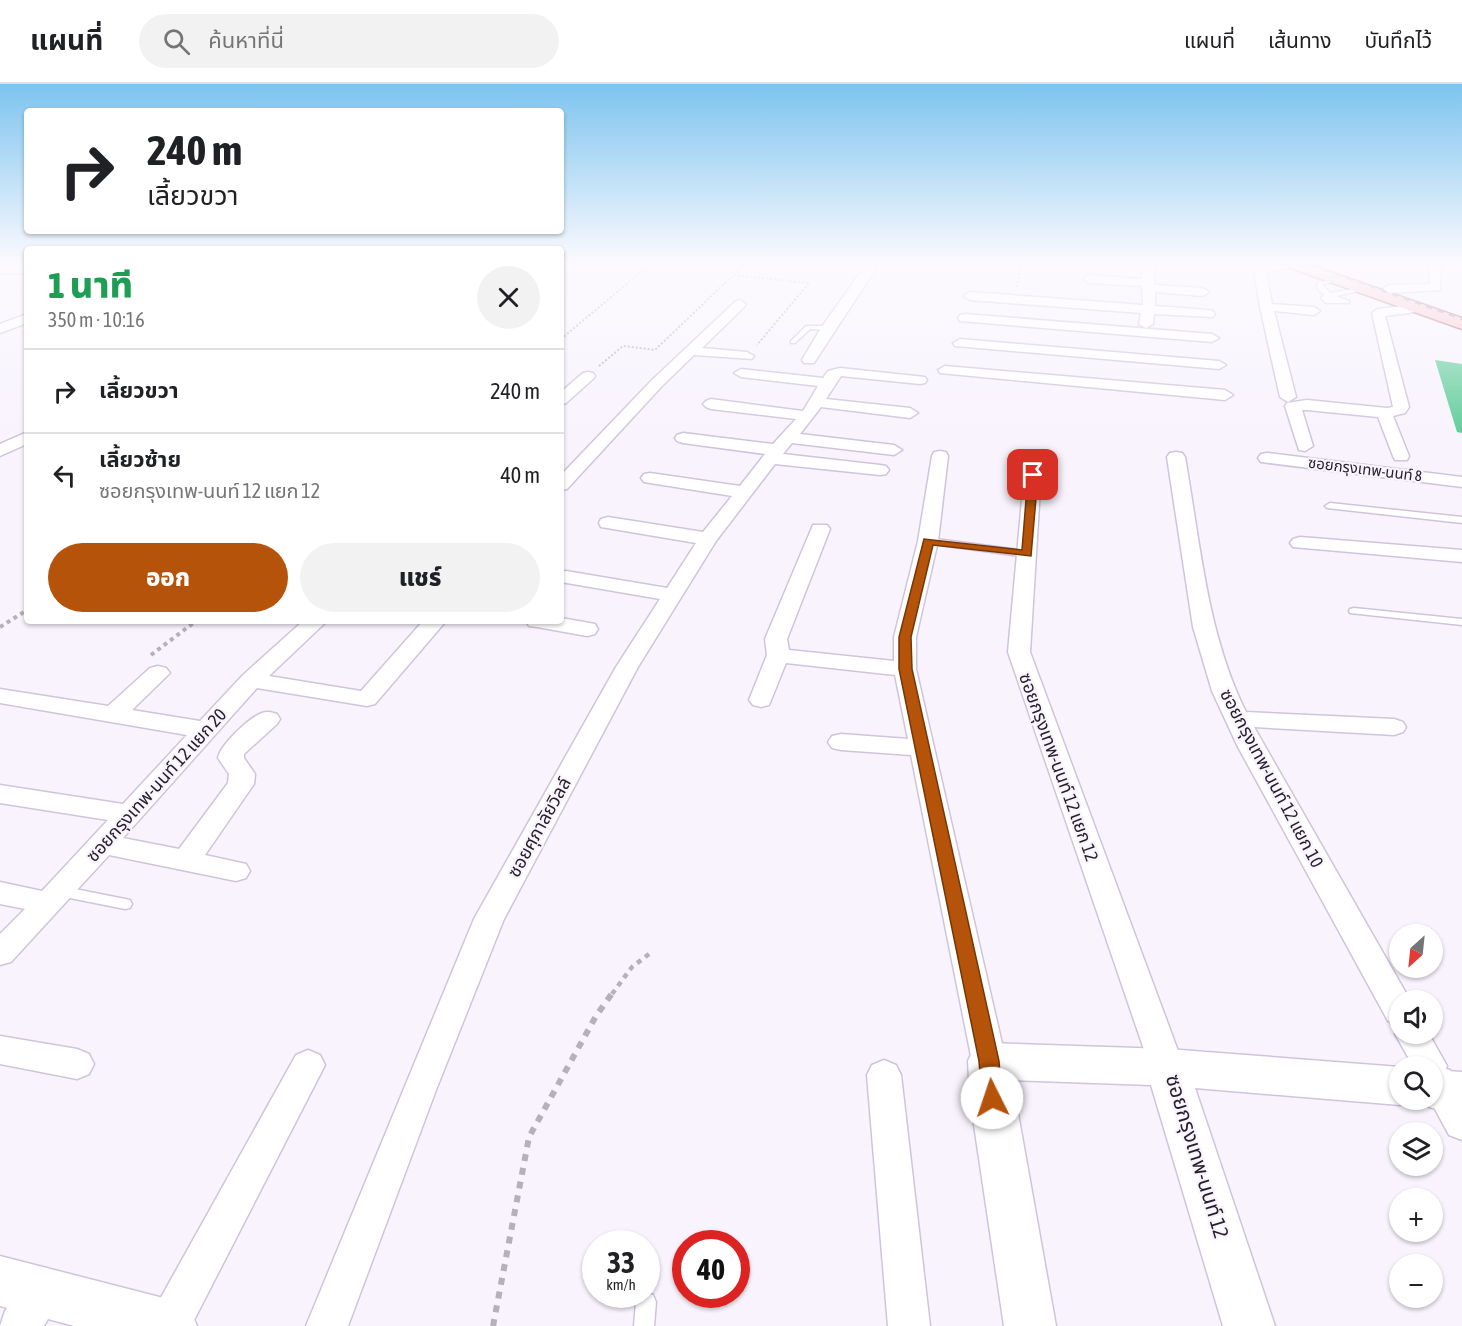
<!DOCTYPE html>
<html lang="th">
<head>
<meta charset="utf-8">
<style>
  body { margin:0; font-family:"Asap Condensed","Noto Sans Thai",sans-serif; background:#f2f2f2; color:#202124; height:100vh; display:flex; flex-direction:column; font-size:22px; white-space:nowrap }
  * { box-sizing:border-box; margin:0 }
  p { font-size:20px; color:#757577 }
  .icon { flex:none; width:33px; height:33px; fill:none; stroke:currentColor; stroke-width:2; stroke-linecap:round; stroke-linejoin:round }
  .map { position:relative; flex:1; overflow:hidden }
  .panel { position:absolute; left:24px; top:162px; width:540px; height:378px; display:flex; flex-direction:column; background:#fff; border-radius:6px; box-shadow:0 2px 4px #0004 }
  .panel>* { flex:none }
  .top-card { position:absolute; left:24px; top:24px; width:540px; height:126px; border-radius:6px; box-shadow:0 2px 4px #0004; background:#fff; color:#202124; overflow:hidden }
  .needle { width:39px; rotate:207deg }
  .tools { position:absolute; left:1389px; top:840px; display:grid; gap:12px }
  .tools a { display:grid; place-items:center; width:54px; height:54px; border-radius:50%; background:#fff; box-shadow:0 2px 4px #0004; font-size:30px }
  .speed { position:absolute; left:582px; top:1146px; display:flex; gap:12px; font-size:30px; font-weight:700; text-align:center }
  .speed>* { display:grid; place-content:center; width:78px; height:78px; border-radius:50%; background:#fff; box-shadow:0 2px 4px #0004; line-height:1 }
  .speed small { font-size:15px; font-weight:400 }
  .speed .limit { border:9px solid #d22; background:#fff; color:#111 }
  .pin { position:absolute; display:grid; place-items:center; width:51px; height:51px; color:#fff; margin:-26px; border-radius:12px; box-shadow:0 3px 9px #0006 }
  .me { position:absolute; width:66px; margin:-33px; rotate:356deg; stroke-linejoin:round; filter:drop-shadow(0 0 4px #0008) }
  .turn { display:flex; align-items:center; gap:21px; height:126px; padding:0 24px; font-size:27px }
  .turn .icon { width:78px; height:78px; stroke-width:2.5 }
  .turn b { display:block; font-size:42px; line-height:51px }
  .round { display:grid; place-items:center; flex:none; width:63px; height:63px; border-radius:32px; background:#f2f2f2 }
  .summary { display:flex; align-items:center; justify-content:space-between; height:102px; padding:0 24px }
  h1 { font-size:36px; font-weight:800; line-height:45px; color:#1e9e55 }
  .primary-button { display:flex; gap:12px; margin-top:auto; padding:12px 24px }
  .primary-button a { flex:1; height:69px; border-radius:36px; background:#b45309; color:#fff; font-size:24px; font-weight:800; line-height:69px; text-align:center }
  .primary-button a+a { background:#f2f2f2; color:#202124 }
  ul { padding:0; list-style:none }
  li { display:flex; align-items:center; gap:18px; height:84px; padding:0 24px; border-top:2px solid #e0e0e0 }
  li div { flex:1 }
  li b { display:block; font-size:22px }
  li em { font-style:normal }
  header { display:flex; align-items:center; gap:36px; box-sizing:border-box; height:84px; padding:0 30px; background:#fff; border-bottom:2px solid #e0e0e0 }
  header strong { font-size:28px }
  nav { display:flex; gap:33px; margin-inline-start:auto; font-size:21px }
  .search { width:420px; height:54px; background:#f2f2f2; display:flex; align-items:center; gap:15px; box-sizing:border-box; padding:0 21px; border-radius:33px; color:#757577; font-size:22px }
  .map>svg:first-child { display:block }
</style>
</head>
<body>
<header>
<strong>แผนที่</strong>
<div class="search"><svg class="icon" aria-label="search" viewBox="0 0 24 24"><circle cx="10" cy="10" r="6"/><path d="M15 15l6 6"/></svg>ค้นหาที่นี่</div>
<nav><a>แผนที่</a><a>เส้นทาง</a><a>บันทึกไว้</a></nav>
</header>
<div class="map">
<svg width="1462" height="1242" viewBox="0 0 1462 1242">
  <rect width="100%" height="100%" fill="#f8f3fd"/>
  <path fill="#62cd9b" d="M1435 276 1462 280V349L1457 348Z"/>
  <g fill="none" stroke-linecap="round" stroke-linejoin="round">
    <g stroke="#d0c4dd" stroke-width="3">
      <path id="service" d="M1339 194 1341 197 1322 200 1330 209 1365 203 1368 205 1336 212 1349 217V219H1326L1321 214 1324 211 1318 205 1317 199Z
        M806 242H828L831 244 828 246 810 245 795 259H791V257Z
        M1330 419 1462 433V439L1327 424 1325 422Z
        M928 454 1027 467 1032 470 1027 473 925 459 923 457Z
        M1354 524 1462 535V541L1350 529 1349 527 1350 525Z
        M60 802 130 816 132 820 130 824 125 825 55 811 53 807 55 803Z
        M646 1208 653 1211 656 1218 654 1242H634L636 1218 639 1211 646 1210Z"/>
    </g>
    <g stroke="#d0c4dd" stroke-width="3">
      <path id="minor" d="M561 178H568L561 181Z
        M868 178H880L814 279H804L802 276 821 244Z
        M1144 178H1155L1154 201 1203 204 1209 208 1203 212 1155 208V222L1208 226 1213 227 1215 230 1213 233 1154 230 1153 240 1146 244 1139 240 1141 229 970 216 964 212 970 208 1143 221 1142 202 1089 199 1083 195 1089 191 1141 195Z
        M1289 178H1299L1301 180 1295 183 1266 188 1272 220 1314 223 1320 227 1314 231 1274 227 1296 313 1288 318 1280 313 1260 223 1254 186 1260 182Z
        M1429 178H1441L1440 206 1389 209 1383 205 1389 201 1430 200Z
        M0 181H27V189H0Z
        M740 216 746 220 744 223 702 264 747 268 754 272 752 275 694 271 662 302 567 405 561 406V391L652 296 736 217Z
        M1418 220 1423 221 1424 224 1423 227 1385 232 1409 323 1405 329 1393 332 1409 372 1407 376H1395L1393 372 1378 333 1307 326H1302L1313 362 1305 367 1299 366 1285 322 1287 319 1307 316 1387 324 1393 323 1372 229 1378 225Z
        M27 230V239L0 249V240Z
        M965 230 1212 250 1219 254 1212 258 960 237 958 234 960 231Z
        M960 255 1219 277 1226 281 1219 285 955 262 953 259Z
        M945 282 1225 306 1233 311 1225 316 940 289 938 286Z
        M840 284 925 293 927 296 925 299 920 300 841 292 826 315 910 324 918 329 910 334 821 323 800 350 894 361 902 366 894 371 792 359 783 370 880 381 886 382 889 386 886 390 880 391 775 380 716 457 638 583 504 835 436 1006 348 1242H306L474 835 616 583 660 515 561 498V488L566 487 667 504 696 459 601 443 599 439 601 435 608 433 703 448 732 412 650 399 644 398 641 394 644 390 650 389 740 402 765 370 683 359 677 357 675 354 677 351 683 349 773 360 796 335 711 325 706 323 703 320 706 317 711 315 803 327 818 302 741 293 734 289 741 285 823 294 828 287Z
        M588 288 593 289 595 292 593 295 566 319 561 321V308L583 289Z
        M27 348V360L0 372V360Z
        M940 367 946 368 948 372 938 457 916 553V585L1006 977 1001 987 989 992 977 987 972 977 911 671 841 666 832 664 828 658 832 652 841 650 908 655 895 591 786 579 769 621 761 623 753 621 749 616 767 571 765 555 813 441H827L830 445 787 555 789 566 894 577V553L918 457 932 372 934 368Z
        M1034 367 1040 368 1042 372 1030 568 1184 983 1179 993 1167 998 1155 993 1150 983 1008 568 1026 372 1028 368Z
        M1176 368 1182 369 1185 373C1200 458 1207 550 1246 628L1394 635 1403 638 1406 643 1403 648 1394 651 1254 643 1410 916H1400V941L1388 937 1238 663 1212 607 1193 543 1167 373 1170 369Z
        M1267 369 1462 393V403L1261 378 1258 374 1261 370Z
        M1300 453 1462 466V478L1293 463 1290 459 1293 455Z
        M561 534 595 540 598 545 595 550 587 552 537 543 529 542 526 537H561Z
        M303 537H327L269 592 361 607 423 537H446L375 620 367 622 257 604 123 754 179 765 228 699 229 690 218 674C220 661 250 633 262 629 268 627 271 628 277 630L280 635 277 640 244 670V674L255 690 254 700 205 771 246 780 250 787 246 794 236 797 109 771 11 878 0 881V850L25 825 0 820V798L42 807 108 736 0 719V701L123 720 187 651 0 619V605L108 622 150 584 158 582 166 584 170 589 132 626 200 637 243 591Z
        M1400 942V950H1429L1447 982 1446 985 1450 986 1462 1007V1056L1449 1051 1430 1016H1432V982H1413L1395 950Z
        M0 952 77 965 89 970 94 980 89 990 77 995 0 980Z
        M308 966 320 971 325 981 191 1242H149L154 1226 296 971Z
        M884 976 896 981 901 991 930 1242H888L867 991 872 981Z
        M43 1188 57 1194 63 1208 44 1242H0L5 1227 29 1194Z"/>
    </g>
    <g stroke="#d0c4dd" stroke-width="3">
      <path id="tertiary" d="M989 959 1167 965 1400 983V1016H1415L1400 1021 1195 1004 1275 1242H1223L1151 1001 1012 996 1056 1242H1004L970 1014 968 977 974 964Z
        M1432 986 1462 988V1026L1432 1024 1417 1018 1415 1016H1432Z
        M0 1172 171 1216 189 1224 197 1242H74L0 1222Z"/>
    </g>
    <g stroke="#ab707a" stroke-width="3">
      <path id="primary" d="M1280 178H1302L1462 234V245L1282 181Z"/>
    </g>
    <path stroke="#b5b0ba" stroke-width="2" stroke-dasharray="2 2" stroke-linecap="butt" d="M734 191 809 199 757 261
      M1017 203 1022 178
      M561 255 653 178
      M599 282 623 262 655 266 747 178"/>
    <path stroke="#b5b0ba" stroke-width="4" stroke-dasharray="4 4" stroke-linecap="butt" d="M0 543 27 526
      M151 571 196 537"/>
    <path stroke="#b5b0ba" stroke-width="4.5" stroke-dasharray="5 5" stroke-linecap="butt" d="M612 910 632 883 653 867"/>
    <path stroke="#b5b0ba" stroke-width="6" stroke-dasharray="7 7" stroke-linecap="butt" d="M493 1242 529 1053 596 932 613 908"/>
    <use href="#service" fill="#fff" fill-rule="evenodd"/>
    <use href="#minor" fill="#fff" fill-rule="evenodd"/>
    <use href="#tertiary" fill="#fff" fill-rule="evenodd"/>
    <use href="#primary" fill="#f8c4ca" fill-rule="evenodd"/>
    <path stroke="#96929b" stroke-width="2" stroke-dasharray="6 6" stroke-linecap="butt" d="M1302 178 1462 235"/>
  </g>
  <linearGradient id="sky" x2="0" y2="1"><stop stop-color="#7dc4ef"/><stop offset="0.51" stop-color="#fcfafe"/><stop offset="1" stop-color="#fcfafe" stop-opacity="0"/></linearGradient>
  <rect width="1462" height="351" fill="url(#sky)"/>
  <path fill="#b45309" stroke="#753606" stroke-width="1.5" d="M1033 388 1038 391 1031 472 933 461 911 553 912 585 999 977 1002 1014 999 1021 992 1023 985 1021 982 1014 979 977 899 585V553L924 455 1022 466 1028 391Z"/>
  <g text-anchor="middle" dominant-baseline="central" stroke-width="4.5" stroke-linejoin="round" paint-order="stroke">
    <g font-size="15" fill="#231f28" stroke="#f8f3fd">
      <text transform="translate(1365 385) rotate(7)">ซอยกรุงเทพ-นนท์ 8</text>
    </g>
    <g font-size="18" fill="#231f28" stroke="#f8f3fd">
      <text transform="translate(1059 683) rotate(70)">ซอยกรุงเทพ-นนท์ 12 แยก 12</text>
      <text transform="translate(1272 694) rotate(62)">ซอยกรุงเทพ-นนท์ 12 แยก 10</text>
      <text transform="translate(156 701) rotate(-48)">ซอยกรุงเทพ-นนท์ 12 แยก 20</text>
      <text transform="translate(539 743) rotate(-61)">ซอยศุภาลัยวิลล์</text>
    </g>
    <g font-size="21" fill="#231f28" stroke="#f8f3fd">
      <text transform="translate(1198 1072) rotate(73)">ซอยกรุงเทพ-นนท์ 12</text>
    </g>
  </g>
</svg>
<div class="tools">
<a><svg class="needle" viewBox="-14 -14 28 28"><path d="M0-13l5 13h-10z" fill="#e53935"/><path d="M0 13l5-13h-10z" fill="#757577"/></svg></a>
<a><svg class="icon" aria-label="sound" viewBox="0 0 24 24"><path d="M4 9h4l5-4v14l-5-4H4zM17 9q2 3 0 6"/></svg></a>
<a><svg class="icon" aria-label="search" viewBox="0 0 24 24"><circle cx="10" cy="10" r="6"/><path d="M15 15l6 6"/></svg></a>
<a><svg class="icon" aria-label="layers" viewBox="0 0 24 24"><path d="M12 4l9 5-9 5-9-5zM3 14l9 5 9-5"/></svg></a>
<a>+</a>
<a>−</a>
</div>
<div class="speed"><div>33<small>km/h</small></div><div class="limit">40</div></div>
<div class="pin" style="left:1033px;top:391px;background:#d93025"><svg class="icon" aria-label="arrive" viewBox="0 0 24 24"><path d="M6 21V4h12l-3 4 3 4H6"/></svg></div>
<svg class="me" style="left:992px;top:1014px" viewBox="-20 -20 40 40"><circle r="19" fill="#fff"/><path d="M0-13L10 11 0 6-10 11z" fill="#b45309"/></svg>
<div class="top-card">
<div class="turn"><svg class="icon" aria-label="right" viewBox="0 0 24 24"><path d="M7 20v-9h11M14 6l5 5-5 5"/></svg><div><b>240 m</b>เลี้ยวขวา</div></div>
</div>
<section class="panel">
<div class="summary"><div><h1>1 นาที</h1><p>350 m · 10:16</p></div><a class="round"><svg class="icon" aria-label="close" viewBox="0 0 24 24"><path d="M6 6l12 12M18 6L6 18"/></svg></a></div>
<ul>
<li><svg class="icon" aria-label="right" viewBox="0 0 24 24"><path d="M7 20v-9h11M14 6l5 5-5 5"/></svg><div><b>เลี้ยวขวา</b></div><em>240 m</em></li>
<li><svg class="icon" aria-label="left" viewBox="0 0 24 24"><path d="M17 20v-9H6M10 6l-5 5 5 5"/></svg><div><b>เลี้ยวซ้าย</b><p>ซอยกรุงเทพ-นนท์ 12 แยก 12</p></div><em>40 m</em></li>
</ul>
<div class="primary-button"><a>ออก</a><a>แชร์</a></div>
</section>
</div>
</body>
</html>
